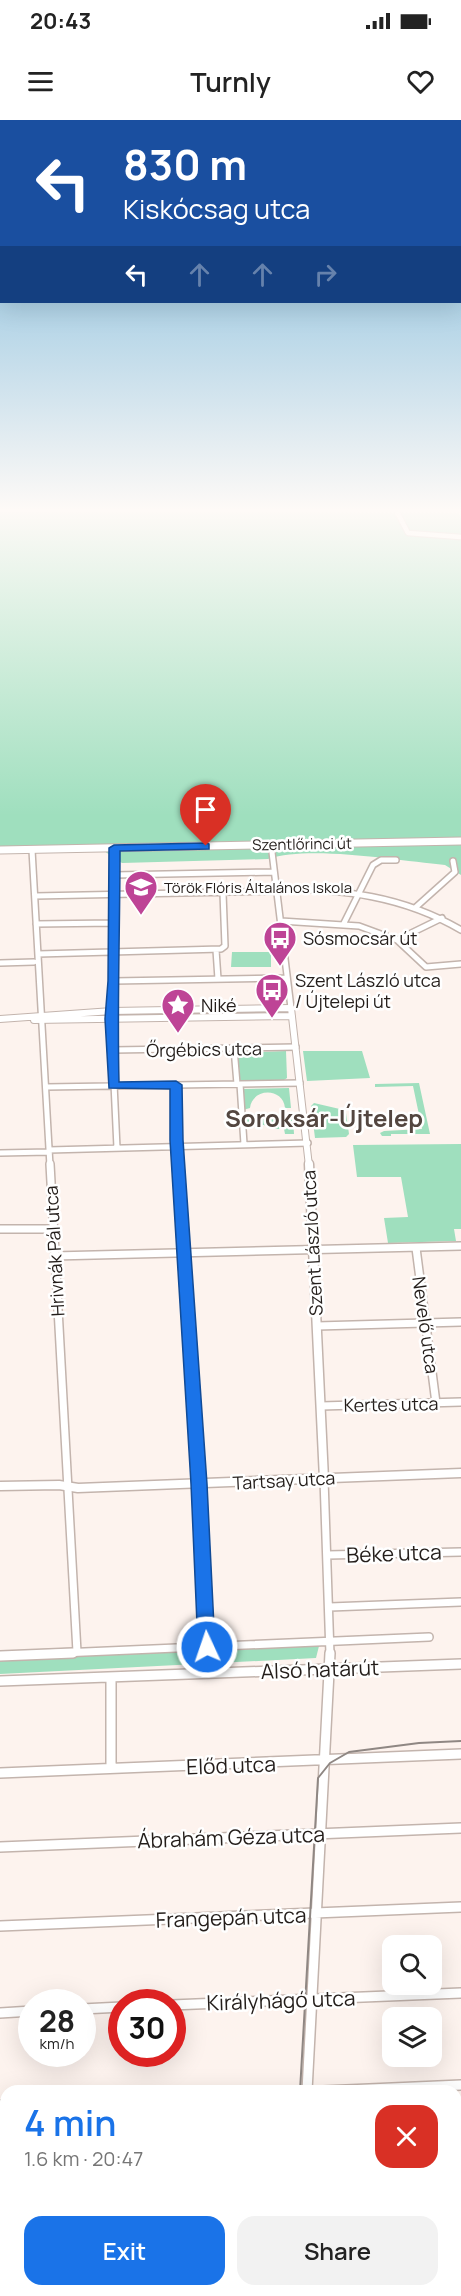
<!DOCTYPE html>
<html lang="en">
<head>
<meta charset="utf-8">
<style>
  body { margin:0; font-family:Manrope,sans-serif; background:#f2f2f2; color:#222; height:100vh; display:flex; flex-direction:column; font-size:22px; white-space:nowrap }
  * { box-sizing:border-box; margin:0 }
  p { font-size:20px; color:#767676 }
  .icon { flex:none; width:33px; height:33px; fill:none; stroke:currentColor; stroke-width:2; stroke-linecap:round; stroke-linejoin:round }
  .map { position:relative; flex:1; overflow:hidden }
  .panel { position:absolute; left:0px; top:1965px; width:462px; height:212px; display:flex; flex-direction:column; background:#fff; border-radius:18px 18px 0 0; box-shadow:0 6px 24px #0002 }
  .panel>* { flex:none }
  .banner { position:absolute; left:0px; top:0px; width:462px; height:183px; box-shadow:0 6px 24px #0002; background:#1a4fa0; color:#fff; overflow:hidden }
  .fabs { position:absolute; left:382px; top:1815px; display:grid; gap:12px }
  .fabs a { display:grid; place-items:center; width:60px; height:60px; border-radius:12px; background:#fff; box-shadow:0 6px 24px #0002; font-size:30px }
  .speed { position:absolute; left:18px; top:1869px; display:flex; gap:12px; font-size:30px; font-weight:700; text-align:center }
  .speed>* { display:grid; place-content:center; width:78px; height:78px; border-radius:50%; background:#fff; box-shadow:0 6px 24px #0002; line-height:1 }
  .speed small { font-size:15px; font-weight:400 }
  .speed .limit { border:9px solid #d22; background:#fff; color:#111 }
  .pin { position:absolute; display:grid; place-items:center; width:51px; height:51px; color:#fff; margin:-62px -26px; border-radius:50% 50% 50% 0; rotate:-45deg; box-shadow:0 0 6px #0007 }
  .pin .icon { rotate:45deg }
  .me { position:absolute; width:66px; margin:-33px; rotate:357deg; stroke-linejoin:round; filter:drop-shadow(0 0 4px #0008) }
  .turn { display:flex; align-items:center; gap:21px; height:126px; padding:0 24px; font-size:27px }
  .turn .icon { width:78px; height:78px; stroke-width:2.5 }
  .turn b { display:block; font-size:42px; line-height:51px }
  .lanes { display:flex; align-items:center; height:57px; padding:0 24px; background:#0003; justify-content:center; gap:30px; direction:ltr }
  .lanes .off { opacity:.35 }
  .round { display:grid; place-items:center; flex:none; width:63px; height:63px; border-radius:18px; background:#f2f2f2 }
  .summary { display:flex; align-items:center; justify-content:space-between; height:102px; padding:0 24px }
  h1 { font-size:36px; font-weight:600; line-height:45px; color:#1a73e8 }
  .cta { display:flex; gap:12px; margin-top:auto; padding:12px 24px }
  .cta a { flex:1; height:69px; border-radius:18px; background:#1a73e8; color:#fff; font-size:24px; font-weight:600; line-height:69px; text-align:center }
  .cta a+a { background:#f2f2f2; color:#222 }
  .status { display:flex; justify-content:space-between; align-items:center; height:42px; padding:0 30px; background:#fff; direction:ltr }
  .status svg { height:16px; fill:currentColor }
  header { display:flex; justify-content:space-between; align-items:center; height:78px; padding:0 24px; background:#fff; font-size:27px; font-weight:600 }
  .map>svg:first-child { display:block }
</style>
</head>
<body>
<div class="status"><b>20:43</b><svg viewBox="0 0 49 12"><path d="M0 12V9h3v3zM5 12V6h3v6zM10 12V3h3v9zM15 12V0h3v12zM26 1h20v11H26zM47 4h2v5h-2z"/></svg></div>
<header><svg class="icon" aria-label="menu" viewBox="0 0 24 24"><path d="M4 6h16M4 12h16M4 18h16"/></svg>Turnly<svg class="icon" aria-label="heart" viewBox="0 0 24 24"><path d="M12 20l-8-8c-3-5 5-10 8-4 3-6 11-1 8 4z"/></svg></header>
<div class="map">
<svg width="461" height="2176" viewBox="0 0 461 2176">
  <rect width="100%" height="100%" fill="#fdf3ee"/>
  <path fill="#9fdfbe" d="M0 392 459 393 461 398V755L445 745C398 741 311 725 268 739L122 743 104 731 0 734Z
    M232 832H271V847H231Z
    M286 931 287 958 284 960H240L238 933Z
    M303 931H362L370 958 307 961Z
    M419 963 430 1014H391V1016H382L380 1013 384 1011 422 1009 413 966 375 967V964Z
    M289 968 291 988H285C283 967 252 968 250 988L243 990 241 969Z
    M314 983 344 990 346 993 349 1014 346 1017 315 1018 311 986Z
    M243 994H280L293 997 294 1014H285L284 1009H272L264 1005 244 1006Z
    M461 1024V1109H454L456 1121 388 1123 384 1098 408 1097 401 1057H357L353 1025Z
    M315 1523 319 1526 316 1538 0 1554V1537Z"/>
  <g fill="none" stroke-linecap="round" stroke-linejoin="round">
    <g stroke="#c3b4ad" stroke-width="8">
      <path id="minor-far2" d="M271 724 291 888
        M114 728V861L111 899 117 1028
        M32 730 50 1046
        M114 755 274 752
        M277 769C343 769 403 776 461 810
        M35 776 277 771
        M416 787 455 752 453 741
        M281 801 359 806 397 820 426 847 461 844
        M344 803 373 745 381 740H396
        M36 804 114 803
        M397 820 442 798
        M216 830 218 859
        M38 834 221 829 225 826 223 773
        M0 843 34 842
        M114 861 287 858
        M234 928 237 964
        M113 930 296 927
        M240 964 244 1024
        M176 965 179 1046
        M46 967 300 963
        M49 1030 308 1023
        M0 1033 49 1032"/>
    </g>
    <g stroke="#c3b4ad" stroke-width="10">
      <path id="minor-far1" d="M50 1044 77 1532
        M179 1044 207 1527
        M0 1109H53
        M416 1128 436 1283
        M54 1136 461 1126
        M317 1206 461 1202
        M321 1286 461 1282
        M324 1359 330 1534
        M328 1435 461 1432
        M330 1487 461 1482
        M39 1534 429 1517"/>
    </g>
    <g stroke="#c3b4ad" stroke-width="12">
      <path id="minor" d="M0 1536 73 1533
        M111 1557V1648
        M0 1561 461 1544
        M0 1653 461 1634
        M0 1727 461 1708
        M0 1806 461 1787
        M172 1885 461 1873
        M82 1889 122 1887
        M0 1893 32 1891
        M307 1971 330 1533
        M323 1971 461 1965
        M0 1985H6
        M456 2068H461
        M0 2090H6
        M456 2163H461
        M298 2176 299 2170"/>
    </g>
    <g stroke="#c3b4ad" stroke-width="7">
      <path id="tertiary-far2" d="M397 392 408 413 461 417"/>
    </g>
    <g stroke="#c3b4ad" stroke-width="8">
      <path id="tertiary-far1" d="M0 899 112 891 291 888 309 1046
        M34 900 292 896"/>
    </g>
    <g stroke="#c3b4ad" stroke-width="11">
      <path id="tertiary" d="M309 1044 324 1359
        M0 1366 59 1365 78 1368 461 1353"/>
    </g>
    <g stroke="#c3b4ad" stroke-width="9">
      <path id="secondary" d="M0 730 461 721"/>
    </g>
    <use href="#minor-far2" stroke="#fff" stroke-width="5"/>
    <use href="#minor-far1" stroke="#fff" stroke-width="7"/>
    <use href="#minor" stroke="#fff" stroke-width="9"/>
    <use href="#tertiary-far2" stroke="#fff" stroke-width="4.5"/>
    <use href="#tertiary-far1" stroke="#fff" stroke-width="6"/>
    <use href="#tertiary" stroke="#fff" stroke-width="8"/>
    <use href="#secondary" stroke="#fff" stroke-width="7"/>
    <path stroke="#8f8783" stroke-width="2" d="M300 1971 318 1658 330 1643 349 1632 419 1623 461 1621
      M292 2170V2176"/>
  </g>
  <linearGradient id="sky" x2="0" y2="1"><stop stop-color="#69afd7"/><stop offset="0.56" stop-color="#fefaf7"/><stop offset="1" stop-color="#fefaf7" stop-opacity="0"/></linearGradient>
  <rect width="461" height="696" fill="url(#sky)"/>
  <path fill="#1a73e8" stroke="#114b97" stroke-width="1.5" d="M206 723 209 724V729L120 731C120 808 117 885 119 962L176 961 182 965 183 1020 207 1364 215 1527 213 1532 207 1534 201 1532 198 1527 191 1364 170 1020V969L109 968 105 899 108 861 109 728 114 725Z"/>
  <defs>
    <g id="school-pin" transform="scale(1.725)"><path d="M0 17L-7.5 6A9.5 9.5 0 1 1 7.5 6Z" fill="#be4496" stroke="#fff"/><path d="M0-5L7-2L0 1L-7-2ZM-4 1L0 2.5L4 1V4Q0 6-4 4Z" fill="#fff"/></g>
    <g id="bus-pin" transform="scale(1.725)"><path d="M0 17L-7.5 6A9.5 9.5 0 1 1 7.5 6Z" fill="#be4496" stroke="#fff"/><path d="M-5-6H5V4H4V6H2V4H-2V6H-4V4H-5ZM-3.5-4V0h7V-4ZM-3.5 1.2v1.5H-2V1.2ZM2 1.2v1.5H3.5V1.2Z" fill="#fff"/></g>
    <g id="sight-pin" transform="scale(1.725)"><path d="M0 17L-7.5 6A9.5 9.5 0 1 1 7.5 6Z" fill="#be4496" stroke="#fff"/><path d="M0-6L1.8-2.2L6-1.7L2.9 1.2L3.7 5.4L0 3.3L-3.7 5.4L-2.9 1.2L-6-1.7L-1.8-2.2Z" fill="#fff"/></g>
  </defs>
  <g fill-rule="evenodd">
    <use href="#school-pin" x="141" y="767"/>
    <use href="#bus-pin" x="280" y="818"/>
    <use href="#bus-pin" x="272" y="870"/>
    <use href="#sight-pin" x="178" y="885"/>
  </g>
  <g text-anchor="middle" dominant-baseline="central" stroke-width="5" stroke-linejoin="round" paint-order="stroke">
    <g font-size="15" fill="#231d1a" stroke="#fff">
      <text transform="translate(302 724) rotate(-1)">Szentlőrinci út</text>
    </g>
    <g font-size="15" fill="#231d1a" stroke="#fff" text-anchor="start">
      <text x="164" y="767">Török Flóris Általános Iskola</text>
    </g>
    <g font-size="18" fill="#231d1a" stroke="#fff" text-anchor="start">
      <text x="303" y="818">Sósmocsár út</text>
      <text x="295" y="860">Szent László utca<tspan x="295" dy="21">/ Újtelepi út</tspan></text>
      <text x="201" y="885">Niké</text>
    </g>
    <g font-size="18" fill="#231d1a" stroke="#fff">
      <text transform="translate(204 929) rotate(-1)">Őrgébics utca</text>
      <text transform="translate(312 1123) rotate(-93)">Szent László utca</text>
      <text transform="translate(54 1131) rotate(-93)">Hrivnák Pál utca</text>
      <text transform="translate(426 1205) rotate(82)">Nevelő utca</text>
      <text transform="translate(391 1284) rotate(-1)">Kertes utca</text>
      <text transform="translate(284 1360) rotate(-3)">Tartsay utca</text>
    </g>
    <g font-size="21" fill="#231d1a" stroke="#fff">
      <text transform="translate(394 1433) rotate(-2)">Béke utca</text>
      <text transform="translate(320 1549) rotate(-2)">Alsó határút</text>
      <text transform="translate(231 1645) rotate(-2)">Előd utca</text>
      <text transform="translate(231 1717) rotate(-2)">Ábrahám Géza utca</text>
      <text transform="translate(231 1797) rotate(-2)">Frangepán utca</text>
      <text transform="translate(281 1880) rotate(-2)">Királyhágó utca</text>
    </g>
    <g font-size="24" font-weight="bold" fill="#534640" stroke="#fff">
      <text x="324" y="997">Soroksár-Újtelep</text>
    </g>
  </g>
</svg>
<div class="fabs">
<a><svg class="icon" aria-label="search" viewBox="0 0 24 24"><circle cx="10" cy="10" r="6"/><path d="M15 15l6 6"/></svg></a>
<a><svg class="icon" aria-label="layers" viewBox="0 0 24 24"><path d="M12 4l9 5-9 5-9-5zM3 14l9 5 9-5"/></svg></a>
</div>
<div class="speed"><div>28<small>km/h</small></div><div class="limit">30</div></div>
<div class="pin" style="left:206px;top:726px;background:#d93025"><svg class="icon" aria-label="arrive" viewBox="0 0 24 24"><path d="M6 21V4h12l-3 4 3 4H6"/></svg></div>
<svg class="me" style="left:207px;top:1527px" viewBox="-20 -20 40 40"><circle r="17" fill="#1a73e8" stroke="#fff" stroke-width="3"/><path d="M0-11L8 9 0 5-8 9z" fill="#fff"/></svg>
<div class="banner">
<div class="turn"><svg class="icon" aria-label="left" viewBox="0 0 24 24"><path d="M17 20v-9H6M10 6l-5 5 5 5"/></svg><div><b>830 m</b>Kiskócsag utca</div></div>
<div class="lanes"><svg class="icon" aria-label="left" viewBox="0 0 24 24"><path d="M17 20v-9H6M10 6l-5 5 5 5"/></svg><svg class="icon off" aria-label="ahead" viewBox="0 0 24 24"><path d="M12 20V5M6 11l6-6 6 6"/></svg><svg class="icon off" aria-label="ahead" viewBox="0 0 24 24"><path d="M12 20V5M6 11l6-6 6 6"/></svg><svg class="icon off" aria-label="right" viewBox="0 0 24 24"><path d="M7 20v-9h11M14 6l5 5-5 5"/></svg></div>
</div>
<section class="panel">
<div class="summary"><div><h1>4 min</h1><p>1.6 km · 20:47</p></div><a class="round" style="background:#d93025;color:#fff"><svg class="icon" aria-label="close" viewBox="0 0 24 24"><path d="M6 6l12 12M18 6L6 18"/></svg></a></div>
<div class="cta"><a>Exit</a><a>Share</a></div>
</section>
</div>
</body>
</html>
